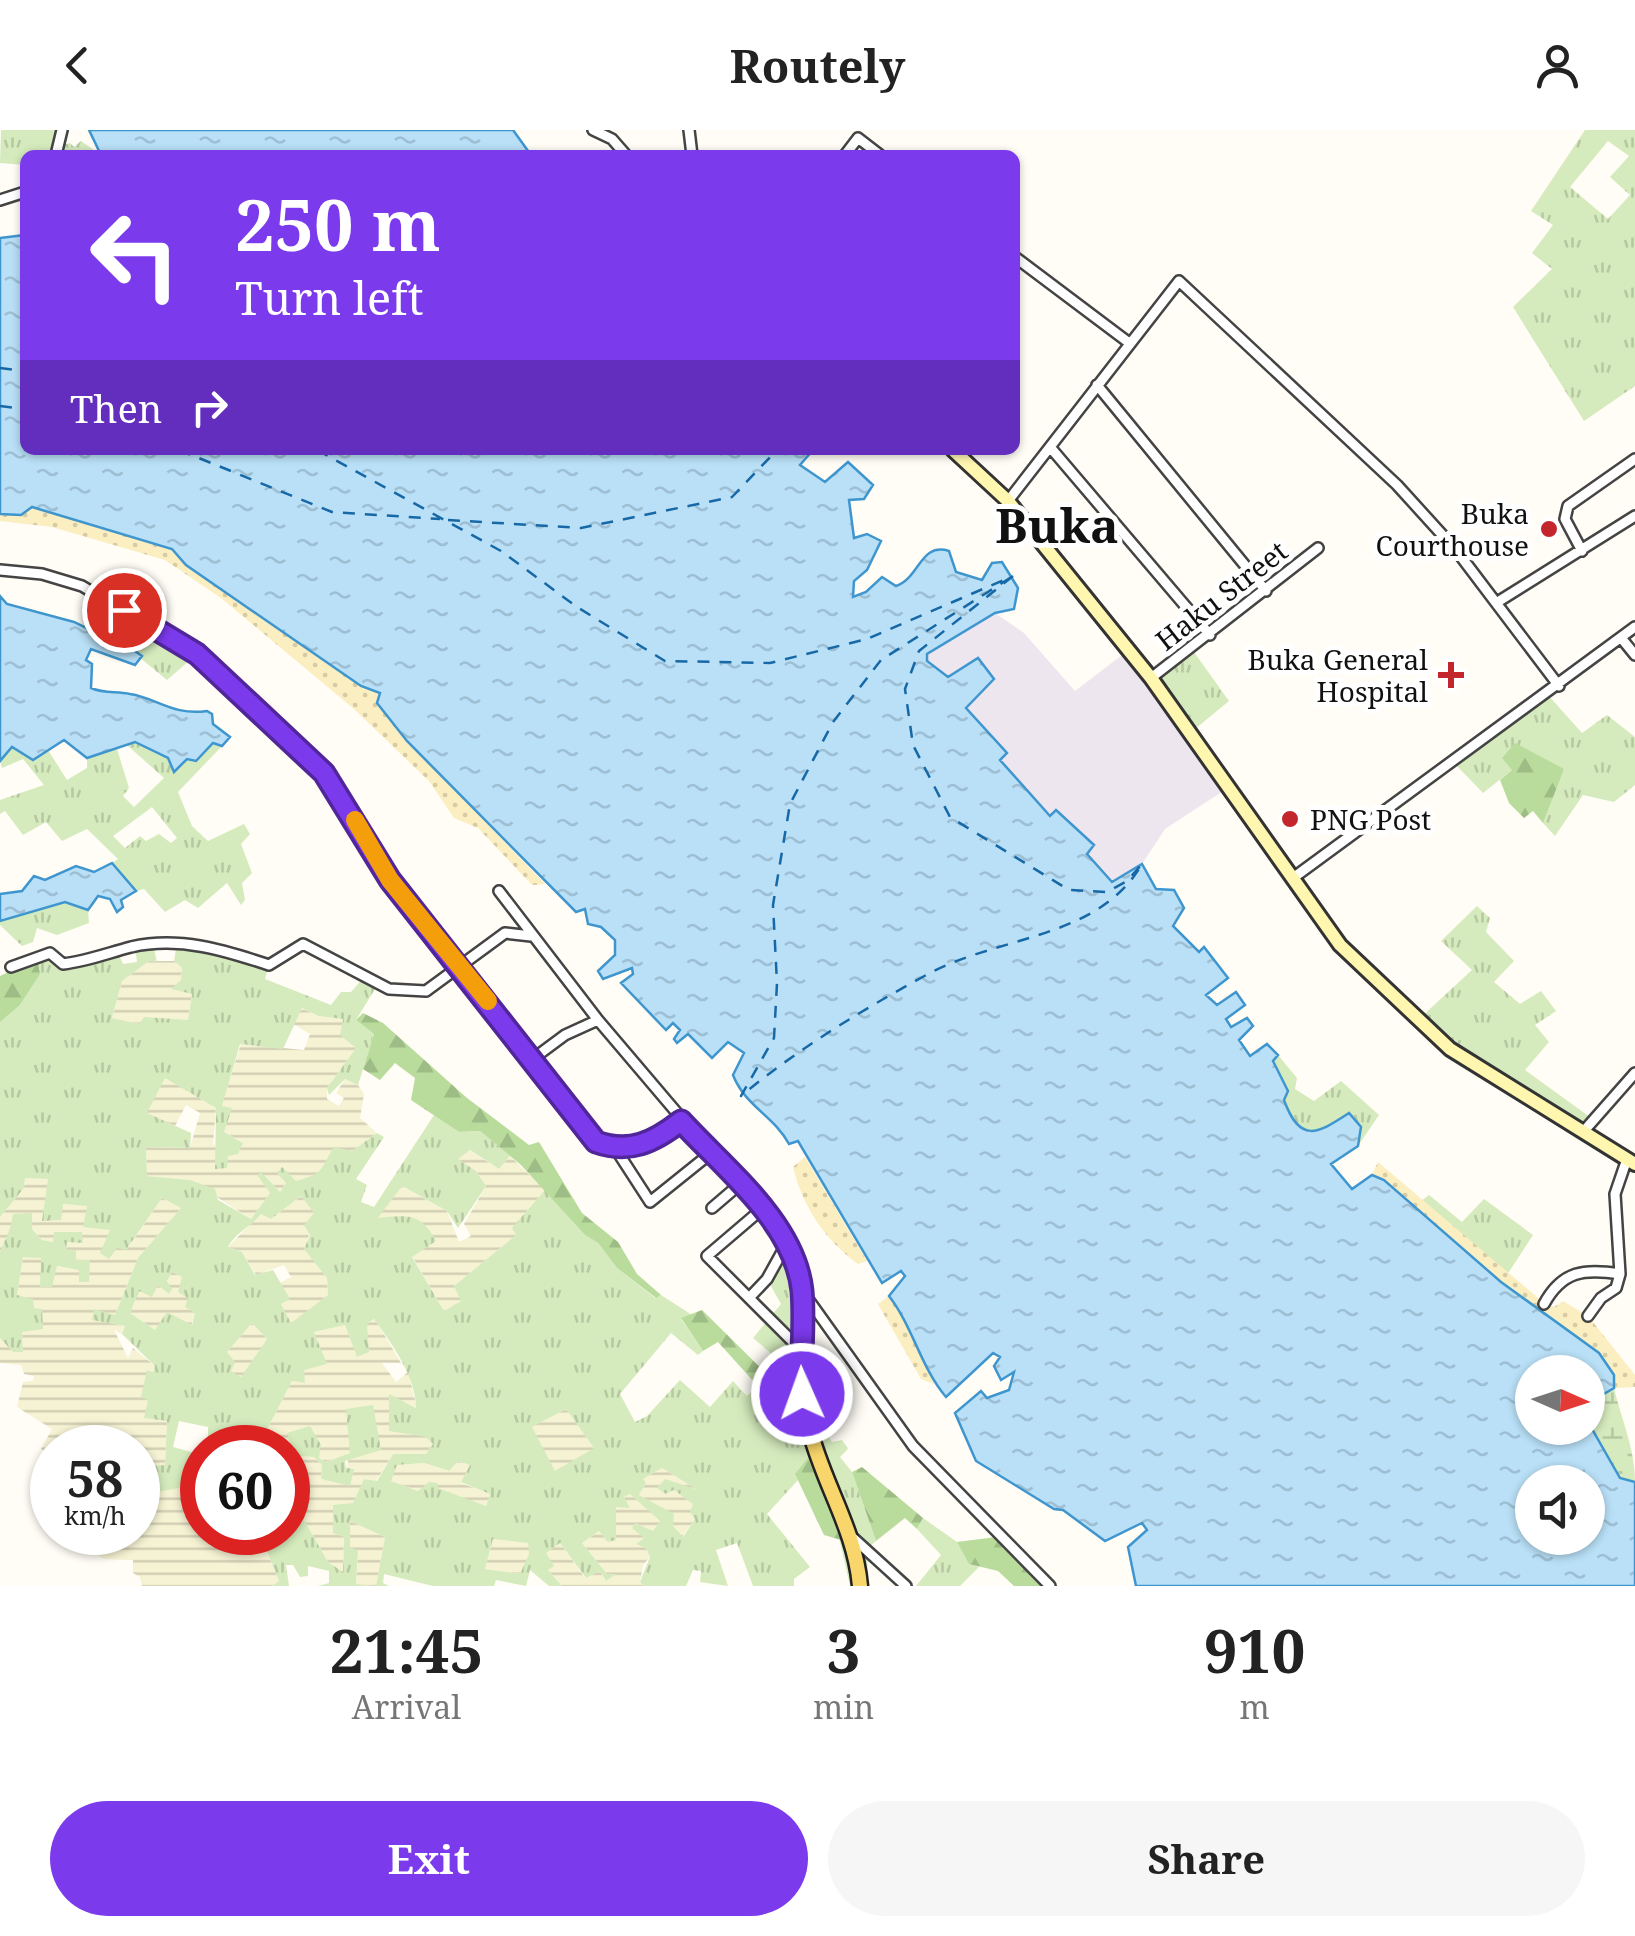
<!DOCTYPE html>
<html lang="en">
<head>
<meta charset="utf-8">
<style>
  body { margin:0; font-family:"Noto Serif",serif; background:#f6f6f6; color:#222; height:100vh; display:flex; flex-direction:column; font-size:38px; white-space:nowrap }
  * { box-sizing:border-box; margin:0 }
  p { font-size:32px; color:#767676 }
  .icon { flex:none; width:55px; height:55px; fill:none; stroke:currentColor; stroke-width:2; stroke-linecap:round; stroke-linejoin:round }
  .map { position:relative; height:1456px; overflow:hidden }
  .details { display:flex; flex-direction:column; background:#fff; flex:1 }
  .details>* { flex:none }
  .guide { position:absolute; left:20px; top:20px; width:1000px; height:305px; border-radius:15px; box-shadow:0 2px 8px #0004; background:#7c3aed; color:#fff; overflow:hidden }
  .needle { width:65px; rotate:93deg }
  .controls { position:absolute; left:1515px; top:1225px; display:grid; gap:20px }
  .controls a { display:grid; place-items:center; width:90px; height:90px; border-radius:50%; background:#fff; box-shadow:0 2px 8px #0004; font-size:50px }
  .speed { position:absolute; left:30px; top:1295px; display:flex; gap:20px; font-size:50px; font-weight:700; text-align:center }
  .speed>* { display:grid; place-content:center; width:130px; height:130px; border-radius:50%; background:#fff; box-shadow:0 2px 8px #0004; line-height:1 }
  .speed small { font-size:25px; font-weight:400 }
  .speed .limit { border:15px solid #d22; background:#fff; color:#111 }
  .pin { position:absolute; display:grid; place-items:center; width:85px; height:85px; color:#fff; margin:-42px; border:5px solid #fff; border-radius:50%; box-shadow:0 2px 10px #0007 }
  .me { position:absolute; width:110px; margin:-55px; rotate:358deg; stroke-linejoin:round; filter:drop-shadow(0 0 8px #0008) }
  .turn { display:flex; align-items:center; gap:35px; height:210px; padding:0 50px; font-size:45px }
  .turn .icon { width:130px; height:130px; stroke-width:2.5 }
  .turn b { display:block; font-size:70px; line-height:85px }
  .then { display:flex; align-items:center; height:95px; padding:0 50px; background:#0003; gap:20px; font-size:38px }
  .eta { display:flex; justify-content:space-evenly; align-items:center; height:170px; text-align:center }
  .eta b { font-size:60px; font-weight:700; line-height:70px }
  .primary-button { display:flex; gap:20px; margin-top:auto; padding:20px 50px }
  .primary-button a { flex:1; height:115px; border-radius:60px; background:#7c3aed; color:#fff; font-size:40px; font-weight:700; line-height:115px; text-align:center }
  .primary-button a+a { background:#f6f6f6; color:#222 }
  header { display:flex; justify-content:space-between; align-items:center; height:130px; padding:0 50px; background:#fff; font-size:45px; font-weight:700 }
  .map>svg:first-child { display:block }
</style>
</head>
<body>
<header><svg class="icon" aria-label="back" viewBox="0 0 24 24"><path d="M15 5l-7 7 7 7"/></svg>Routely<svg class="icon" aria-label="person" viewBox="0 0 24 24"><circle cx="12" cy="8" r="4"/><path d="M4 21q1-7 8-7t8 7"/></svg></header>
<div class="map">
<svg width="1635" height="1456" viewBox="0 0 1635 1456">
  <defs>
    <pattern id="farmland-rules" width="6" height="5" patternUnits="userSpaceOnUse" patternTransform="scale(2.5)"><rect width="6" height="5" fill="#f6f3d4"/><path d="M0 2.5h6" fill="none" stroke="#d2cfb5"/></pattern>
    <pattern id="grass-tufts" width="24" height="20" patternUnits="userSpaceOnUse" patternTransform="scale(2.5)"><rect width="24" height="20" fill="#d5ebbd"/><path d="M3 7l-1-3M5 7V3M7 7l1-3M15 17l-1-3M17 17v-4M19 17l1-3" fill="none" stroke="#b6c8a1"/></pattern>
    <pattern id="forest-firs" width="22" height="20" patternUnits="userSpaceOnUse" patternTransform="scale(2.5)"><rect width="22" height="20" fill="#b9dc9c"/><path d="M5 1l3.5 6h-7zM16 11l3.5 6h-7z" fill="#9ebc85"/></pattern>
    <pattern id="wetland-marsh" width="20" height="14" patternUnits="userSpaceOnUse" patternTransform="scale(2.5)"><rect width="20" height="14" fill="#d5ebbd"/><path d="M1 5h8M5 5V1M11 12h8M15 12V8" fill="none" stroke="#b6c8a1"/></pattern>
    <pattern id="sand-dots" width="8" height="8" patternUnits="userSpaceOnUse" patternTransform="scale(2.5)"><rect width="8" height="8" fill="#fbeec1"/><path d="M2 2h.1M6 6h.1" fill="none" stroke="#d6cba5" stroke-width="1.8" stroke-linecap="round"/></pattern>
    <pattern id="water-ripples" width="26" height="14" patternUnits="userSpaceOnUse" patternTransform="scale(2.5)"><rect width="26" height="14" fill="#b9e0f7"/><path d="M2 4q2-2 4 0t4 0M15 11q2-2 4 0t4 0" fill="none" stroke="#9ebfd3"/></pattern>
  </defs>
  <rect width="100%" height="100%" fill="#fffdf5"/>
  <path fill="#eee6ef" d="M995 483 1024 503 1075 561 1126 522 1231 656 1165 699 1142 734 1112 753 1087 723 1093 715 1057 680 1051 687 999 629 1006 623 966 578 994 549 978 528 948 547 927 531 926 524Z"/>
  <path fill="url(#farmland-rules)" d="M149 831H174L182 838 181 851 172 859 192 864 188 890 140 894 112 889 122 851Z
    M302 878 317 886 344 889 356 918 327 958V969L339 976 344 968 336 963 345 949 358 955 364 964 360 988 377 1003 314 1049 286 1053 280 1062 260 1042 270 1063 251 1089 190 1050 147 1046 146 1017 190 1018 200 983 186 975 175 996 146 983 165 947 216 978 213 1014 228 1026 242 1012 224 1002 231 978 221 977 241 914 304 920 310 904 293 894Z
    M469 1020 499 1039 510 1026 545 1060 513 1098 516 1105 454 1156 462 1171 444 1181 412 1126 436 1111 377 1088 401 1056 447 1081 459 1112 471 1106 464 1094 486 1056 476 1041 457 1029Z
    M25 1048 48 1049 47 1074 88 1075 87 1085 111 1099 117 1117 127 1119 162 1068 181 1078 138 1128 115 1185 92 1189 125 1196 122 1204 114 1200 128 1228 133 1218 155 1236 153 1242 147 1240 148 1269 167 1290 165 1336 138 1337V1318H52V1327L41 1319 52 1299 17 1277 23 1252 33 1251 34 1246 24 1244 21 1235 0 1233V1208L13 1221H23L22 1202 34 1178 17 1165 23 1127H41V1157L56 1136 80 1140 89 1130H76L66 1120 67 1112 82 1102 53 1112 42 1110 32 1099V1084L10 1103 0 1122V1087L24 1058Z
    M301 1066 315 1083 305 1119 327 1148 328 1165 291 1194 280 1173 289 1169 280 1153 291 1147 284 1135 256 1145 242 1122 228 1117 261 1083 271 1089Z
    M172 1141 182 1147 195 1183 191 1196 177 1189 155 1200 130 1183 139 1160 158 1155 169 1164 167 1152Z
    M375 1189 401 1233H382L396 1252 408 1242 417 1278 389 1265 433 1314 426 1324H393L376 1351 364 1349 344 1406 343 1442 328 1432 304 1390 288 1398V1354L302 1369 296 1344 298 1326 314 1327 322 1335 321 1350 353 1339H346L350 1324 325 1332 318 1328 293 1324 288 1325V1318H250L260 1313 292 1251 305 1252 303 1240 314 1202 345 1195 358 1227 367 1194Z
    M252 1193 267 1209 241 1248 230 1241 227 1222Z
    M566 1279 595 1319 555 1342 531 1297Z
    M458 1331 470 1335 461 1353 491 1364 485 1377 438 1358 419 1361 390 1351 396 1335 424 1333 448 1341Z
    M662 1338 703 1363 657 1358 665 1364 674 1360 694 1374 695 1389 682 1407 639 1365 646 1353 642 1349Z
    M138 1347 150 1348 151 1363 202 1347V1402L279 1403 263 1411 279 1451 272 1456H142L140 1447 133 1443V1430L104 1429 71 1409 75 1403 138 1402Z
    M631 1363 661 1391 653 1402 635 1393 644 1408 637 1413 646 1418 650 1427 643 1435 640 1452 644 1456H562L548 1440 545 1423 560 1413 585 1448 600 1441 605 1450 607 1444 582 1413 615 1390 616 1376 628 1377 624 1367Z
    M469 1379 484 1383 478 1409 473 1410V1432L458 1435 448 1421Z
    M350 1391 385 1407 376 1456 356 1455 358 1422 350 1418Z
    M493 1409 529 1413V1424L521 1444 485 1439Z"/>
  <path fill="url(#grass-tufts)" fill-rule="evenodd" d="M55 0 53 18 70 13 74 17 81 11 101 25H25V35L0 33 1 0Z
    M1585 0H1635V256L1584 291 1513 177 1552 139 1532 123 1553 95 1531 81ZM1608 11 1629 26 1610 47 1630 65 1608 89 1570 57Z
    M124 480 197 524 167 550 111 504Z
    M1194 522 1229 571 1195 599 1160 548Z
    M1548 565 1582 603 1607 585 1635 607V655L1614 672 1583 665 1555 706 1543 693 1563 639 1512 640 1483 663 1454 633Z
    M135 612 168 628 196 631 214 613 222 616 178 662 192 696 208 711 244 694 250 704 241 714 252 743 242 753 245 770 241 775 227 753 198 778 185 770 165 782 144 759 136 761 112 733 118 729 87 699 62 711 46 692 23 705 5 681 0 684V670L44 655 23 629 2 638 0 631 12 617 33 630 48 620 67 650 87 638V628L117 619 129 658 123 666 134 677 164 648 127 615ZM152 677 177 708 171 713 159 704 146 711 140 706 125 718 113 706Z
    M66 772 88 780 89 793 57 805 37 798 33 812 22 816 0 795V791Z
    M1477 776 1490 788 1486 802 1514 831 1494 852 1520 874 1541 861 1556 881 1535 895 1549 912 1525 940 1594 990 1583 1002 1521 965 1419 889 1472 840 1441 811Z
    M177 813 269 835 265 849 331 875 341 862H351L365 846 378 854 356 890 374 904 358 955 345 949 329 965 327 958 356 918 340 905 343 889 318 886 302 878 283 919 240 914 222 976 232 978 224 1002 243 1013 238 1024 228 1026 227 1038 215 1039 216 978 165 948 147 983 191 1003 190 1018 146 1017 147 1046 190 1050 215 1059 218 1070 251 1089 270 1063 258 1046 260 1041 280 1062 286 1053 277 1043 282 1037 296 1051C326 1042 318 1042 334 1017L352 1021 377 1003 384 1007 356 1049 367 1055 361 1072 374 1077 434 985 459 1002 480 1001 510 1026 499 1039 470 1020 458 1029 476 1041 486 1056 458 1098 447 1081 402 1056 378 1088C408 1085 421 1083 436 1111L412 1127 444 1181 461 1171 454 1156 516 1105 512 1098 545 1060 585 1105 598 1113 617 1138 655 1168 661 1165 692 1185 681 1189 703 1221 698 1225 671 1203 620 1264 635 1292 647 1286 680 1250 710 1277 733 1251 747 1266 758 1256 781 1282 795 1268 793 1242 753 1208 781 1174 767 1149 787 1113 802 1159 811 1268 831 1294 825 1301 832 1312 842 1310 848 1319 840 1327 852 1342 876 1411 867 1419 868 1456H850L836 1394 795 1344 798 1350 767 1384 810 1437 794 1449V1456H753L737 1413 716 1420 728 1456 700 1452 701 1441 693 1440 686 1456H644L640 1452 650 1427 646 1418 636 1414 644 1408 632 1398 635 1393 653 1401 660 1391 630 1364 624 1367 630 1378 616 1377V1410L608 1412 599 1401 582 1413 607 1444H616L606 1451 600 1441 586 1448 560 1413 546 1423 554 1436 548 1440 562 1456H549L530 1440 526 1456 496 1450 494 1456H433L384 1444 383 1453 389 1456H376L385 1407 350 1391V1417L358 1421 356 1454 370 1456H318L329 1453V1441L308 1436V1446L300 1447 293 1435H286L289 1456H272L279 1451 263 1411 288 1402 304 1390 328 1432 343 1442 344 1407 333 1403V1375L353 1373 364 1349 377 1351 393 1324H426L433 1314 426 1307 389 1301V1264L416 1278C416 1247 392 1214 374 1189L367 1194 369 1222 357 1227 345 1195 314 1202 327 1234 304 1240 305 1253 292 1251 260 1313 218 1317 216 1312H208V1297L179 1291 173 1317 202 1325V1347L197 1355 150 1363V1348L138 1347V1337L165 1335 167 1291 144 1288 148 1270 141 1267 147 1240 153 1242 155 1236 122 1204 125 1196 92 1190 94 1179 115 1185 138 1128 181 1078 162 1068 126 1120 117 1118 109 1129 100 1123 110 1100 83 1097 87 1076 63 1074 61 1090 42 1091 48 1049 25 1048 24 1058 0 1087V892L19 876 37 828 50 823 63 834 117 821 123 834 137 832 135 816 153 815 157 832 149 831 122 851 112 888 139 894 144 887 188 890 192 864 171 859 181 850 182 838 174 831ZM301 1066 314 1083 304 1095 310 1105 304 1119 327 1148 328 1165 291 1193 281 1174 290 1169 273 1140 255 1145 242 1122 228 1117C235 1103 251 1097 261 1084L271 1089ZM172 1142 182 1147 178 1162 188 1168 185 1177 195 1183 192 1195 167 1182 155 1200 130 1183 139 1161 152 1167 158 1155 169 1164 172 1159 167 1151ZM252 1193 267 1209 241 1247 231 1241 235 1232 227 1222ZM566 1279 594 1318 555 1341 532 1297ZM458 1331 470 1335 461 1352 490 1364 486 1376 438 1358V1353L429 1352 418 1361 391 1351 397 1335 424 1333 449 1341ZM662 1338 696 1359 665 1349 657 1358 665 1364 674 1360 693 1374 690 1382 695 1389 683 1407 673 1396 674 1384 639 1365 646 1353 643 1349ZM493 1409 528 1413 529 1424 520 1444 485 1439Z
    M1278 925 1297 948 1295 959 1314 971 1341 951 1379 985 1358 1016 1361 997 1307 1002 1292 990 1273 931Z
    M1429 1065 1462 1092 1484 1069 1533 1105 1507 1145 1421 1071Z
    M32 1083V1099L42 1110 53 1112 54 1102H82L83 1113 67 1112 66 1119 76 1120V1130H90L89 1152H79V1140L57 1136 52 1157H40L41 1128 23 1127 17 1165 33 1169 34 1178 42 1179 43 1199 22 1202 23 1222H13L0 1208V1122C5 1109 11 1100 13 1084Z
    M373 1275 381 1320 345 1331 346 1338 354 1339 350 1356 321 1349 322 1335 314 1327 298 1326 296 1344 307 1348 302 1370 288 1354V1325L293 1323 287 1303 310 1296 321 1315 319 1328 326 1332 350 1323 346 1279Z
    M923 1388 957 1412 969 1433 979 1437 960 1456H916L941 1425 917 1399Z"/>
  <path fill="url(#forest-firs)" d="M1515 613 1564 639 1543 693 1533 681 1524 688 1509 673 1500 650 1512 640 1502 628Z
    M37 828 40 844 19 876 0 892V846Z
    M363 883 383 893 467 968 529 1015 539 1012 582 1083 618 1112 637 1144 661 1165 656 1168 617 1138 598 1113 585 1105 521 1035 480 1001 459 1002 411 970 415 948 395 933 380 950 363 939 374 904 356 890Z
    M702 1180 773 1250 784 1239 793 1242 794 1257 781 1271V1282L718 1212 703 1221 681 1188Z
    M808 1328 841 1410 824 1405 795 1344Z
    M862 1337 923 1388 917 1399 905 1388 876 1411 852 1342Z
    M1004 1406 1050 1456H1014L998 1441 969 1434 957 1412Z"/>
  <path fill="url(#wetland-marsh)" d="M1614 1258C1622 1291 1635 1319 1635 1352L1620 1348 1588 1292V1273Z"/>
  <path fill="url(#sand-dots)" d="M32 377 172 419 186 435 373 557 381 564 377 573 407 611 545 754 532 755 478 698 454 688 429 651 354 579 221 468 165 430 52 397 0 391V384L21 385Z
    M805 1027 867 1131 858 1134C825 1110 803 1077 793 1037Z
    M1378 1032 1544 1173 1554 1177 1563 1171 1588 1186 1635 1245V1257L1614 1258V1245L1599 1223 1501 1152 1384 1050 1372 1045Z
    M889 1166 906 1188 934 1254 921 1249 878 1174Z"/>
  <path fill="url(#water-ripples)" stroke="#3f96cf" stroke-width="2.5" fill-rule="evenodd" d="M89 0H513L531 25H101Z
    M25 105V320H813L800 335 825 352 848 332 873 355 864 369 849 370 854 408 867 404 881 411 867 440 854 451 853 467 866 462 882 447 896 456C920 448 920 412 949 421L956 442 982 450 992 433 1002 432 1018 458 1014 479 995 483 927 524V531L948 547 978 528 994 549 966 578 1007 623 1000 630 1050 686 1056 680 1094 715 1087 724 1112 752 1142 734 1156 759 1174 760 1184 778 1173 796 1199 822 1204 817 1228 848 1206 865 1217 875 1236 862 1245 875 1226 889 1231 897 1247 888 1253 896 1239 910 1250 926 1267 914 1278 925 1273 931 1288 961 1284 970C1300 1014 1317 1004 1349 983L1361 997 1358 1016 1331 1034 1352 1059 1372 1045 1384 1050 1501 1152 1599 1223 1614 1245V1258L1588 1273V1242H1532V1298H1588V1292L1620 1348 1635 1352V1456H1136L1128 1417 1147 1400 1142 1393 1105 1411 1063 1380 1054 1379 976 1331 955 1283 981 1261 987 1268 1009 1260 1014 1242 1001 1250 994 1236 1000 1227 993 1223 946 1267C921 1238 913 1197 889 1166L905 1146 901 1141 882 1153 798 1011 789 1014C774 986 745 976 733 945L744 923 728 912 712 928 688 904 677 913 674 909 680 900 673 893 666 900 621 853 633 844 632 838 603 849 598 841 615 825V810L601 797 588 794 585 779 576 782 407 611 377 573 380 563 361 556 186 435 172 419 32 377 21 385 0 384V108ZM1588 1352V1408H1532V1352Z
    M0 466 7 474 74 492 107 508 111 504 142 526 135 535 91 519 86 530 92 534 91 558C105 564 116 561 130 564 157 568 173 586 207 581L212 584 213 594 230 607 222 616 213 613 196 631 187 629 174 642 168 628 135 612 87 628 64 610 33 630 12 617 0 631Z
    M112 733 136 761 121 770 123 777 117 782 110 769 98 766 88 780 65 772 0 791V764L22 761 34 746 45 750 76 736 94 742Z"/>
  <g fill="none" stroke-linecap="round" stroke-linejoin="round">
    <path stroke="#1768a6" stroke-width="2.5" stroke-dasharray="12 10" stroke-linecap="butt" d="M0 238 25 241
      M0 276 25 279
      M179 320 332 382 440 389
      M317 320 501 421 577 477 665 531 770 533 867 509 1006 449
      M448 390 581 398 732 367 777 320
      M1013 446 919 521 905 559 913 615 950 687 1069 760 1107 762 1127 751 1142 734C1099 809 998 806 928 844 862 880 799 918 741 966L774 908 777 853 773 775 790 674 833 592 881 530Z"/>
    <g stroke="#444" stroke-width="14">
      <path id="minor" d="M593 0 612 9 626 25
        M689 0 692 25
        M56 25 62 0
        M845 25 858 8 880 25
        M0 70 25 62
        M1015 127 1128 212
        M1097 255 1266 461
        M1050 317 1210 505
        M1008 371 1179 151 1397 355 1456 420 1559 556
        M1582 421 1565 389 1568 376 1635 329
        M0 440 42 444 82 456 197 524 324 643 390 749 534 928 565 905 598 890 711 1023 650 1072 615 1018 596 1011 534 928
        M1496 473 1635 386
        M1622 509 1635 525
        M1151 548 1318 418
        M1293 748 1635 497
        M499 761 598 890
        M11 837 50 823 63 834C87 831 108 823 131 817 179 806 224 820 269 835L303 814 389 859 426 861 505 803 531 806
        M1583 1002 1635 943
        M615 1018 652 1013 681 991
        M712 1078 740 1054
        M762 1079 707 1126 801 1220
        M803 1162 913 1316 1050 1456
        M749 1168 767 1149 787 1113
        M1544 1174C1562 1141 1584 1138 1620 1144
        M1588 1186 1601 1168 1616 1158 1620 1144 1615 1064 1627 1029
        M851 1406 906 1456"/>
    </g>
    <g stroke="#333" stroke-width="18">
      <path id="secondary" d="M953 320 1008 371 1151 548 1340 815 1450 919 1635 1034"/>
    </g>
    <g stroke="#222" stroke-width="19">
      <path id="primary" d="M711 1023C747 1062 795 1105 802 1160 807 1206 797 1251 809 1297 822 1352 855 1398 860 1456"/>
    </g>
    <use href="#minor" stroke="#fff" stroke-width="9"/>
    <use href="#secondary" stroke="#fff6b0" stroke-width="12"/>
    <use href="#primary" stroke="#f9d66b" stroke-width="14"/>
  </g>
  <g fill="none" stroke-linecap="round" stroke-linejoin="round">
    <g stroke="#51269a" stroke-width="25">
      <path id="route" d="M124 480 197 524 324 643 390 750 596 1012C630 1024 654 1012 681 991 725 1039 795 1093 802 1161 805 1195 800 1230 802 1264"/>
    </g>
    <use href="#route" stroke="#7c3aed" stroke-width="18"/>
    <path stroke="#f59e0b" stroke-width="18" d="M355 690 390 750 488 871"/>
  </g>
  <g fill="#c4262e" stroke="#fff" stroke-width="4">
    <circle cx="1549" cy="399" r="10"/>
    <path d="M1446 530h10v10h10v10h-10v10h-10v-10h-10v-10h10z"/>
    <circle cx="1290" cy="689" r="10"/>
  </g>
  <g text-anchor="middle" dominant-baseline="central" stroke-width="10" stroke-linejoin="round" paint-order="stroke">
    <g font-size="28" fill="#111" stroke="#fff" text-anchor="end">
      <text x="1529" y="383">Buka<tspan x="1529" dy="32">Courthouse</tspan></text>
      <text x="1428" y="529">Buka General<tspan x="1428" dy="32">Hospital</tspan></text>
      <text x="1310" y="689" text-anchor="start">PNG Post</text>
    </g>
    <g font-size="28" fill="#111" stroke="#fff">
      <text transform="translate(1221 465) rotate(-38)">Haku Street</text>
    </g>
    <g font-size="48" font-weight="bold" fill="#111" stroke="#fff">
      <text x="1057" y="394">Buka</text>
    </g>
  </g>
</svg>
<div class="controls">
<a><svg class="needle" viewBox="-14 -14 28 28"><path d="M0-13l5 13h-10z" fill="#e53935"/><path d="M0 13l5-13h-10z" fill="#767676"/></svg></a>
<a><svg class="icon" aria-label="sound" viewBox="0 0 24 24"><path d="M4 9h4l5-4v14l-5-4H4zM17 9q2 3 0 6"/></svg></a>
</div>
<div class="speed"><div>58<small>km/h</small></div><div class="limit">60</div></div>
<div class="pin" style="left:124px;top:480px;background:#d93025"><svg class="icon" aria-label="arrive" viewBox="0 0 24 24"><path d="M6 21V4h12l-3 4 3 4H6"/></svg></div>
<svg class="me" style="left:802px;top:1264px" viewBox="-20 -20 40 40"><circle r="17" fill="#7c3aed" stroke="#fff" stroke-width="3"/><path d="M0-11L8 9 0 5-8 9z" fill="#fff"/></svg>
<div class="guide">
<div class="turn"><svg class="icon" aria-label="left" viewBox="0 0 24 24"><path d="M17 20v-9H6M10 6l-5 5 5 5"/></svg><div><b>250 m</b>Turn left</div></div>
<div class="then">Then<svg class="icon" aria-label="right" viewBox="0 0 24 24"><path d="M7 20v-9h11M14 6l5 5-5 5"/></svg></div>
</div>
</div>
<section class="details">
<div class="eta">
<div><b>21:45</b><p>Arrival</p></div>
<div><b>3</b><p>min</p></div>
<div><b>910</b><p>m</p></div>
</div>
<div class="primary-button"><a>Exit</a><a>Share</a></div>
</section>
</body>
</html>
